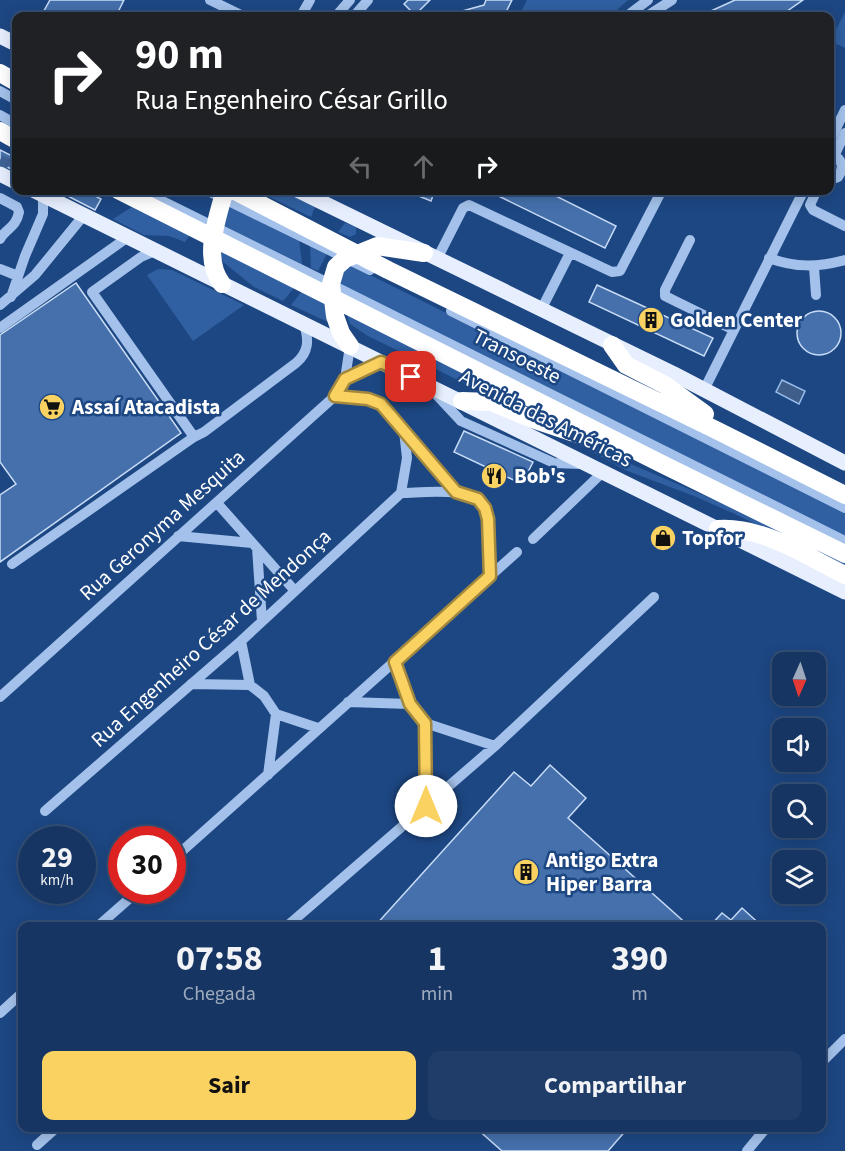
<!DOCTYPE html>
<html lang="pt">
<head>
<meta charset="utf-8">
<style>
  body { margin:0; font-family:"Source Sans 3",sans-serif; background:#1f3d68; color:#f1f3f6; height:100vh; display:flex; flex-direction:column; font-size:22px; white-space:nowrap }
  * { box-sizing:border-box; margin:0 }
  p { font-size:20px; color:#9eabbe }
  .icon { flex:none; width:33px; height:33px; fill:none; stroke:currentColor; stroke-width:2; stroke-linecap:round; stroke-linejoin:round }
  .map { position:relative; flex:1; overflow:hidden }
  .drawer { position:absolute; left:18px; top:922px; width:808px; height:210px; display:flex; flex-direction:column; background:#163562; border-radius:12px; box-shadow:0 3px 15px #0003,0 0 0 2px #355077 }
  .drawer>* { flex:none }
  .hud { position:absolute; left:12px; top:12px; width:822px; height:183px; border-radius:12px; box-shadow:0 3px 15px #0003,0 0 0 2px #355077; background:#202124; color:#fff; overflow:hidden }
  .needle { width:39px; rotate:183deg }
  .fabs { position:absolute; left:772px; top:652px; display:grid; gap:12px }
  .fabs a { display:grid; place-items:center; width:54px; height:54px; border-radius:12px; background:#163562; box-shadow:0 3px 15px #0003,0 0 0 2px #355077; font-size:30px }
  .speed { position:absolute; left:18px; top:826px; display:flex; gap:12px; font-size:30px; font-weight:700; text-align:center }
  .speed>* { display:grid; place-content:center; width:78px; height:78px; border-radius:50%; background:#163562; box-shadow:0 3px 15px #0003,0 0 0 2px #355077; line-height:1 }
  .speed small { font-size:15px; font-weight:400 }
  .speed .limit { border:9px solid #d22; background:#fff; color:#111 }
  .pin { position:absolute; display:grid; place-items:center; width:51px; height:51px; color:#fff; margin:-26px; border-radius:12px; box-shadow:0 3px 9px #0006 }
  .me { position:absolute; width:66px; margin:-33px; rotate:0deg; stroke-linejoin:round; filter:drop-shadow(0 0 4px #0008) }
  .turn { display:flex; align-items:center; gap:21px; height:126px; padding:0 24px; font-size:27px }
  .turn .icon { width:78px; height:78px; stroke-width:2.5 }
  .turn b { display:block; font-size:42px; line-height:51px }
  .lanes { display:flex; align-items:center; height:57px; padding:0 24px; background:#0003; justify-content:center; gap:30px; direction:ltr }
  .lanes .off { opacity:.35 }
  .eta { display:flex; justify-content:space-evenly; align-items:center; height:102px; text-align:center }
  .eta b { font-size:36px; font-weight:700; line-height:42px }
  .cta { display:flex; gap:12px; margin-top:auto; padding:12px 24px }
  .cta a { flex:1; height:69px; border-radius:12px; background:#fad261; color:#111; font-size:24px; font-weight:700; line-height:69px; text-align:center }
  .cta a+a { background:#1f3d68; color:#f1f3f6 }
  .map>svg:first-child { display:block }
</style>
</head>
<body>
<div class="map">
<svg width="845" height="1151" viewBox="0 0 845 1151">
  <rect width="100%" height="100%" fill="#1d4783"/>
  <path fill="#3060a1" d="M527 0H628L610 16H519Z
    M845 12V48L830 41Z
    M257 191H281L315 207 311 217Z
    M230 205 299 239 302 264 223 227Z
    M132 207 190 235 185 242 169 236 144 235 113 219Z
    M345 223 356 227V234L350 237 338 232Z
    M310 245 328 252 318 271 311 268Z
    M219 250 294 288 283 301 254 287 217 257Z
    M348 264 845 512V540L341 288C339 278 343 272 348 264Z
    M158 269 172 270 244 305 193 341 147 275Z
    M302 291 323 302 332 324 291 305Z
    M347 315 566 424 515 408 368 336 350 324Z
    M551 429 577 436 633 465 738 510 845 563V569L735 514 694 496 625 470Z"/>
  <path fill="#3f5e8a" stroke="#96bcec" stroke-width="1.5" d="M782 380 805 391 799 404 776 392Z"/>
  <path fill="#4570ac" stroke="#c8dcf7" stroke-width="1.5" d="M50 0H124L119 10 120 16H41Z
    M408 0H430L415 15 404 4Z
    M486 0H512L504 16H451V14L484 5Z
    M735 0H803L780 16H700Z
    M0 150 16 158V171L0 164Z
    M56 190H84L101 199 95 210Z
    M404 190H435L431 201Z
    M486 190H544L616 226 605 248Z
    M76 283 181 433 0 562V495L16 484 0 462V335Z
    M597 285 713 338 704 356 589 302Z
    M797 333a22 22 0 1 1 44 0a22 22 0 1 1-44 0Z
    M464 431 533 462 522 484 454 452Z
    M550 765 586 798 568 818 690 927H374L514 772 531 786Z
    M742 908 763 927H709L722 913 731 920Z
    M476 1128H628L608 1151H502Z"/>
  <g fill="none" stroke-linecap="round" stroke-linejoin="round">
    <path stroke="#3f6396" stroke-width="10" stroke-dasharray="10 5" stroke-linecap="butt" d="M0 160 16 168"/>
    <path stroke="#a3c1ea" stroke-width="10" d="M210 0 243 16
      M301 16 310 0
      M336 16 350 0
      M354 16 368 0
      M627 16 648 0
      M647 16 672 0
      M0 91 16 100
      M0 115 16 124
      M830 141 845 110
      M830 165 845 133
      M830 180 838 177C844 168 843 161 834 155
      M140 190 306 272 845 541
      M206 190 370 270
      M817 190 810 205 813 210 845 226
      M0 198 17 207 19 212C16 228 6 228 0 239
      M690 240 665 290V296L734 330
      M155 251 141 257 92 292 194 437
      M769 258C796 268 818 267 845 260
      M437 259 463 208 469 205 612 272 620 271 662 190
      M814 267 816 295
      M0 269 18 276
      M11 297 25 256 43 214V195
      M0 305 35 275 84 215
      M541 310 570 253
      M451 311 845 508
      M0 328 128 237
      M345 379 381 362
      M704 390 804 190
      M433 391 461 421 554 463 581 464
      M335 396 368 399 381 404 404 431 407 458 401 493C423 493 474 485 485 509 492 523 489 560 490 576
      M406 433 456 492
      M217 503 295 591
      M178 536 252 543
      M533 539 603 472
      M257 548 262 621
      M12 564 194 437 204 432 296 363C309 352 309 340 304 324
      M241 641 250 685 264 696 276 714 318 728
      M395 662 410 704 425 723 495 746
      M191 684 250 685
      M0 697 335 396 345 379 350 346
      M348 702 410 704
      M425 723 426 806
      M268 775 276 714
      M45 811 241 641 401 493
      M172 860 517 552
      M97 927 138 891
      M286 927 495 746 654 597
      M0 1013 22 993
      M822 1062 845 1039
      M37 1145 56 1128
      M747 1151 766 1128"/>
    <path stroke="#e7effe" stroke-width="15" d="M0 36 16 44
      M0 174 16 182
      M33 190C304 324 575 458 845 592
      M297 190 674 374 845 463"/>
    <path stroke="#fff" stroke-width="18" d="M0 73 16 82
      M0 131 16 140
      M118 190 664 465 845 554
      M233 190 388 270 718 431 845 495
      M222 284C202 258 217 219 225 190
      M612 345 626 365 665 385 705 414
      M350 346 341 333 335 316 331 284 336 267 345 259 377 246 424 253
      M462 401 491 402 532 419 583 436
      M718 529C764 526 805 556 845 575"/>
  </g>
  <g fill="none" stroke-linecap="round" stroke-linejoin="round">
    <g stroke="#a2883f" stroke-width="15">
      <path id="route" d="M411 377 381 362 345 379 335 396 368 399 381 404 456 492 478 499 485 508 488 519 490 576 395 662 410 704 425 723 426 806"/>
    </g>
    <use href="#route" stroke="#fad261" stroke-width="10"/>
  </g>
  <defs>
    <g id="building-disc" transform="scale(1.35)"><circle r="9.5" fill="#fad261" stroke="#1d4783"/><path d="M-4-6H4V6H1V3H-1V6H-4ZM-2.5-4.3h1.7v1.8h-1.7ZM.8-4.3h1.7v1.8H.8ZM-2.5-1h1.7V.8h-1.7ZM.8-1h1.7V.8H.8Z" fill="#111"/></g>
    <g id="supermarket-disc" transform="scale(1.35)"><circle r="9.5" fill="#fad261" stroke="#1d4783"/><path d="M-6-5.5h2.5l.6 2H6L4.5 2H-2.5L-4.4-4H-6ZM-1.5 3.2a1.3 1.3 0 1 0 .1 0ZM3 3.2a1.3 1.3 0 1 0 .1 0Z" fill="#111"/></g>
    <g id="restaurant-disc" transform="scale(1.35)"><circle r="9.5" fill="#fad261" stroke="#1d4783"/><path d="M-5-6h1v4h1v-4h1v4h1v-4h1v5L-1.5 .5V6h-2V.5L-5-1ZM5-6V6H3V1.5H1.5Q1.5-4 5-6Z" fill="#111"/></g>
    <g id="shop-disc" transform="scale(1.35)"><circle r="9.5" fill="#fad261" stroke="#1d4783"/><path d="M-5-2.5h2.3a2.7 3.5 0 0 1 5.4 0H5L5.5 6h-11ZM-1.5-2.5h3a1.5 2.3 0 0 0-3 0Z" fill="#111"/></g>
  </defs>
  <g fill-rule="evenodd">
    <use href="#building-disc" x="651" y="320"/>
    <use href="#supermarket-disc" x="52" y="407"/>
    <use href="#restaurant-disc" x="494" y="476"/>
    <use href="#shop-disc" x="663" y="538"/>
    <use href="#building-disc" x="526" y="872"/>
  </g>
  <g text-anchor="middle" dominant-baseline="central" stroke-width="5" stroke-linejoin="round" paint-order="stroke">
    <g font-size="21" font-weight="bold" fill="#fff" stroke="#1d4783" text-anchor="start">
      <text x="670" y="320">Golden Center</text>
      <text x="72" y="407">Assaí Atacadista</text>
      <text x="514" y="476">Bob's</text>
      <text x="682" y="538">Topfor</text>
      <text x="546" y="860">Antigo Extra<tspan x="546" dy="24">Hiper Barra</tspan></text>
    </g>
    <g font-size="21" fill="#fff" stroke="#1d4783">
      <text transform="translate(517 356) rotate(27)">Transoeste</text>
      <text transform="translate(546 418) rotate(27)">Avenida das Américas</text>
      <text transform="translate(162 525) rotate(-42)">Rua Geronyma Mesquita</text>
      <text transform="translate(211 638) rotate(-42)">Rua Engenheiro César de Mendonça</text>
    </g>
  </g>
</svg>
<div class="fabs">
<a><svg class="needle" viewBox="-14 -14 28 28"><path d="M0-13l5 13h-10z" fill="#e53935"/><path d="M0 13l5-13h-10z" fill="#9eabbe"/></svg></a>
<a><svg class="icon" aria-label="sound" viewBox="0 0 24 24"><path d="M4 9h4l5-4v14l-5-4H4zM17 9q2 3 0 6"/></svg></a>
<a><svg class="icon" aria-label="search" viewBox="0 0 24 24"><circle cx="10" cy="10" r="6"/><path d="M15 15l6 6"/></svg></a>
<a><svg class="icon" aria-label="layers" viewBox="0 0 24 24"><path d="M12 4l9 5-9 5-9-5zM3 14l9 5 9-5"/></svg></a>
</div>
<div class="speed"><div>29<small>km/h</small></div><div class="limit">30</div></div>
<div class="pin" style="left:411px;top:377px;background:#d93025"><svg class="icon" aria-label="arrive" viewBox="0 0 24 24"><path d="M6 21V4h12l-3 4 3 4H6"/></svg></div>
<svg class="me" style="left:426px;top:806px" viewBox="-20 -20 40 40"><circle r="19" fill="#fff"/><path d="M0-13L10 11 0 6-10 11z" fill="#fad261"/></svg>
<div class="hud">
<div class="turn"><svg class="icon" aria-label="right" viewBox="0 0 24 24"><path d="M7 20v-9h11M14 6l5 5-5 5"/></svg><div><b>90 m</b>Rua Engenheiro César Grillo</div></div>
<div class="lanes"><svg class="icon off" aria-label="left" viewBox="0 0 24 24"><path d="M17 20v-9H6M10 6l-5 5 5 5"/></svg><svg class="icon off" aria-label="ahead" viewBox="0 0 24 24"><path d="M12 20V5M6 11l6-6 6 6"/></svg><svg class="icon" aria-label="right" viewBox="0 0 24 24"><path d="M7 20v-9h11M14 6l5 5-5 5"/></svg></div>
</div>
<section class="drawer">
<div class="eta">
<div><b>07:58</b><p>Chegada</p></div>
<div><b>1</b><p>min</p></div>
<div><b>390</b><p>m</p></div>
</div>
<div class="cta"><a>Sair</a><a>Compartilhar</a></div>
</section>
</div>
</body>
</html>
